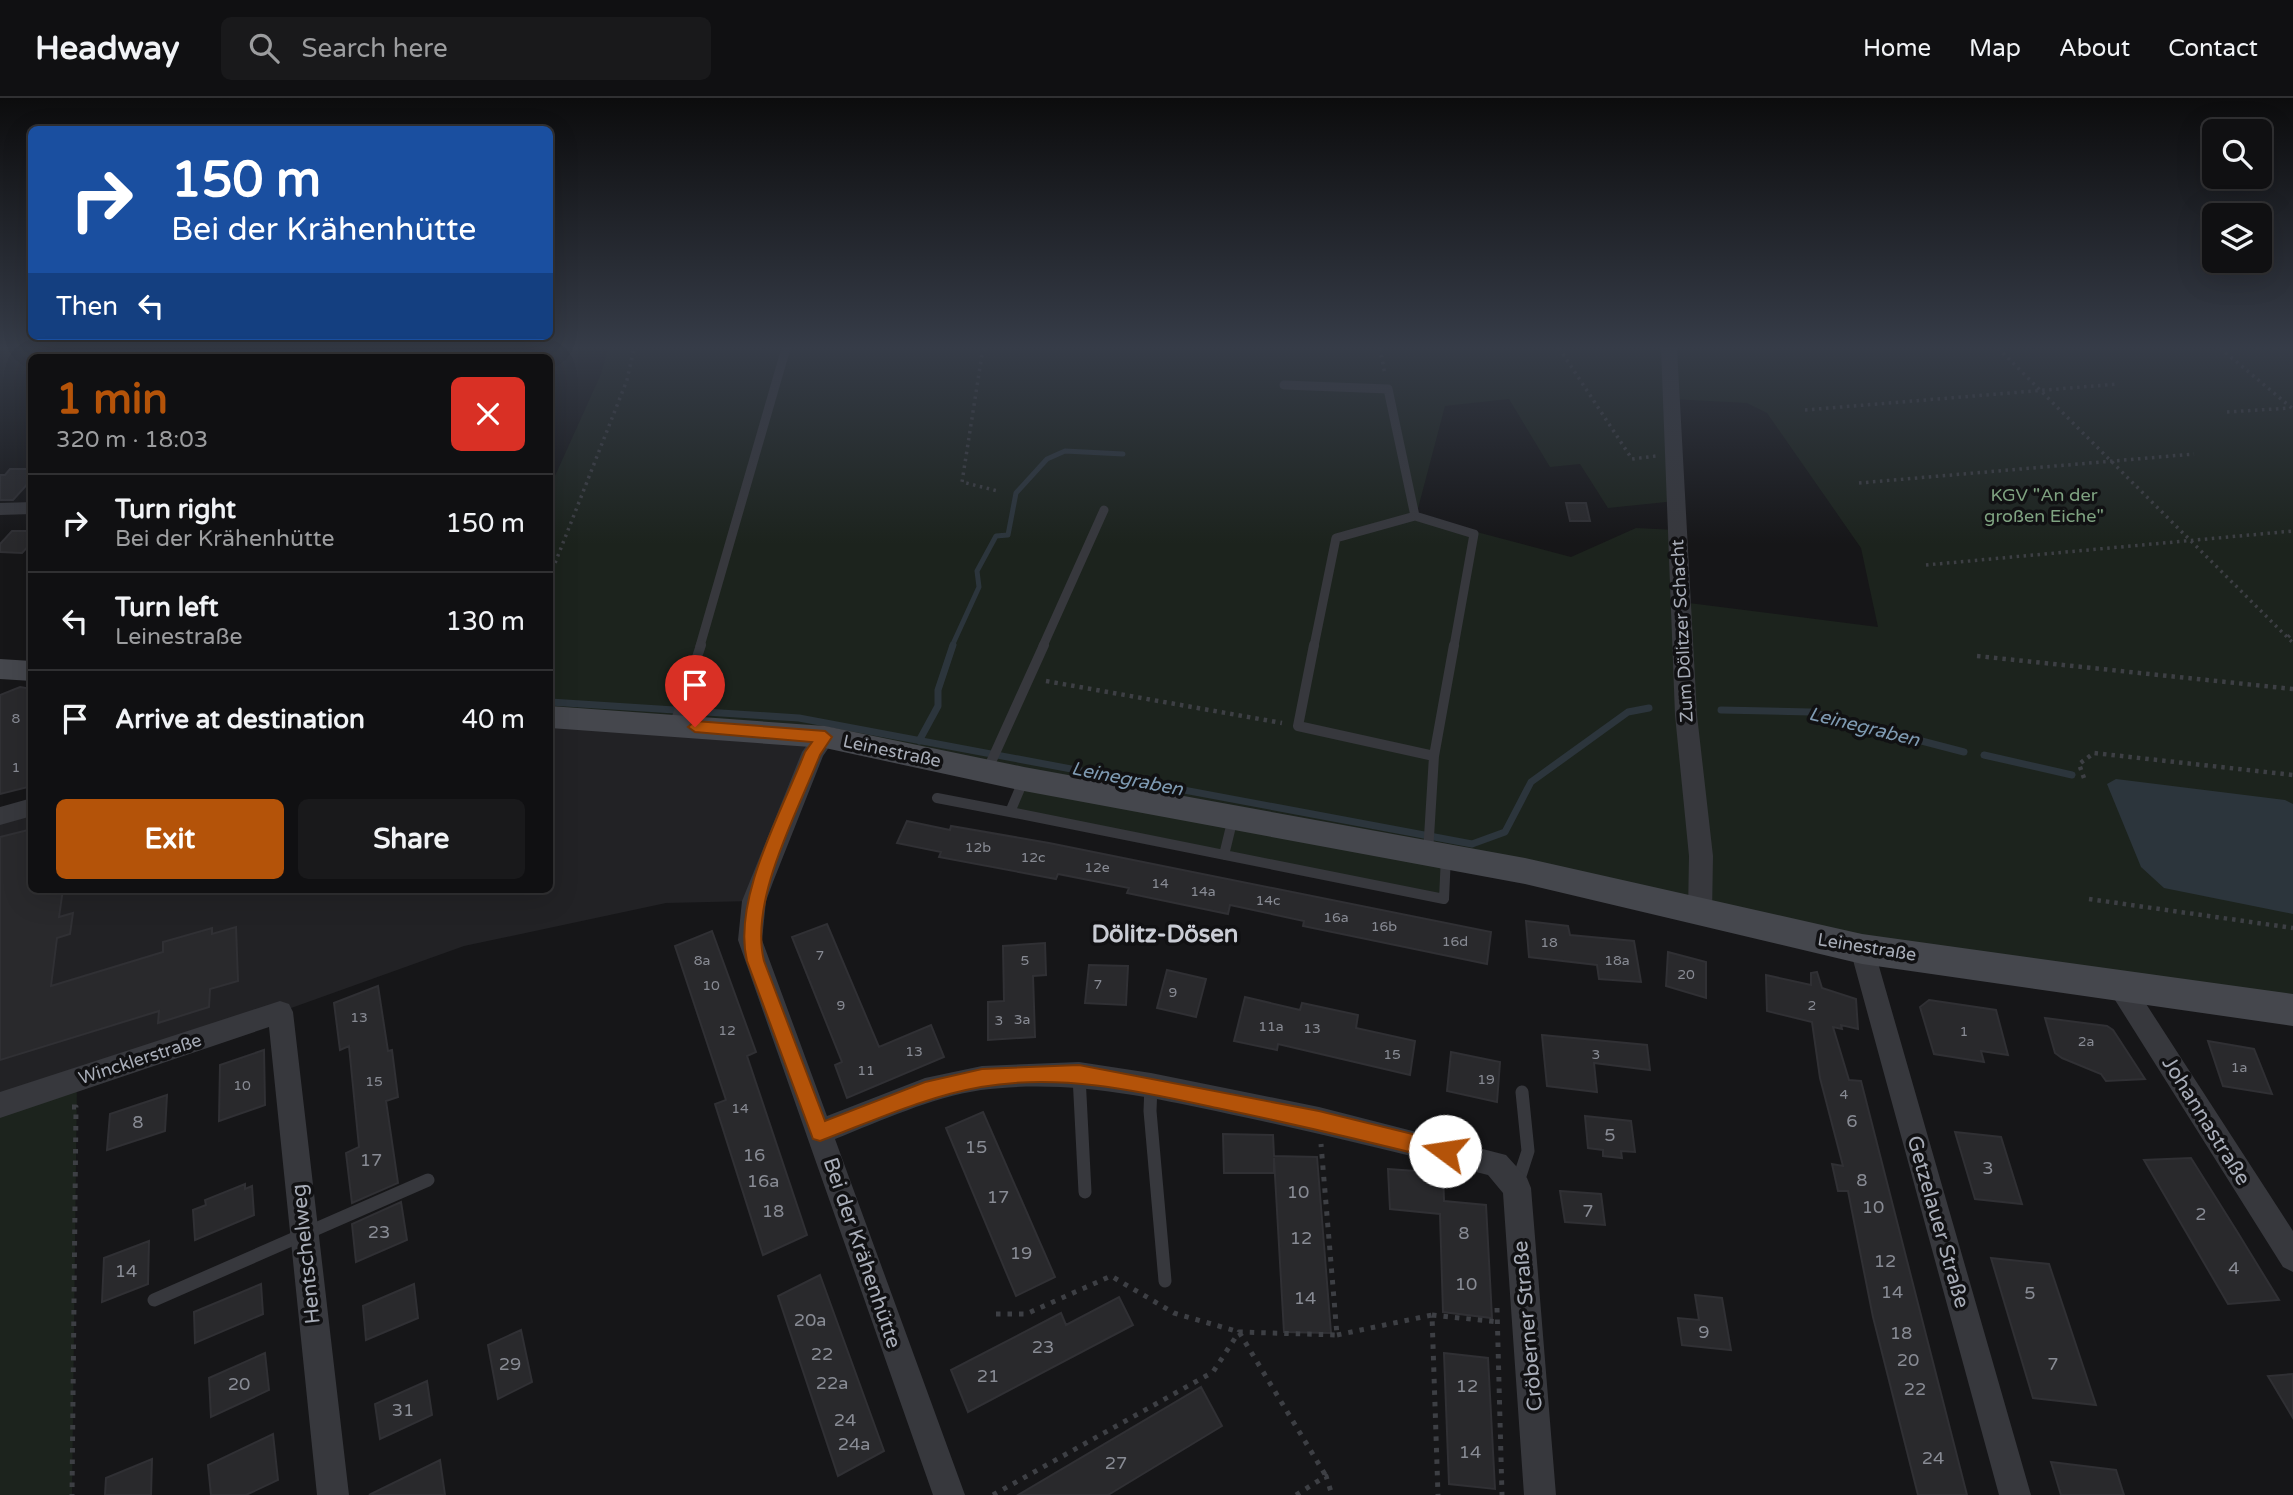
<!DOCTYPE html>
<html lang="en">
<head>
<meta charset="utf-8">
<style>
  body { margin:0; font-family:"Varela Round",sans-serif; background:#19191b; color:#f1f3f6; height:100vh; display:flex; flex-direction:column; font-size:26px; white-space:nowrap }
  * { box-sizing:border-box; margin:0 }
  p { font-size:23px; color:#9c9d9f }
  .icon { flex:none; width:38px; height:38px; fill:none; stroke:currentColor; stroke-width:2; stroke-linecap:round; stroke-linejoin:round }
  .map { position:relative; flex:1; overflow:hidden }
  .sheet { position:absolute; left:28px; top:256px; width:525px; height:539px; display:flex; flex-direction:column; background:#101012; border-radius:10px; box-shadow:0 7px 28px #0002,0 0 0 2px #303032 }
  .sheet>* { flex:none }
  .banner { position:absolute; left:28px; top:28px; width:525px; height:214px; border-radius:10px; box-shadow:0 7px 28px #0002,0 0 0 2px #303032; background:#1a4fa0; color:#fff; overflow:hidden }
  .controls { position:absolute; left:2202px; top:21px; display:grid; gap:14px }
  .controls a { display:grid; place-items:center; width:70px; height:70px; border-radius:10px; background:#101012; box-shadow:0 7px 28px #0002,0 0 0 2px #303032; font-size:35px }
  .pin { position:absolute; display:grid; place-items:center; width:60px; height:60px; color:#fff; margin:-72px -30px; border-radius:50% 50% 50% 0; rotate:-45deg; box-shadow:0 0 7px #0007 }
  .pin .icon { rotate:45deg }
  .me { position:absolute; width:77px; margin:-38px; rotate:284deg; stroke-linejoin:round; filter:drop-shadow(0 0 5px #0008) }
  .turn { display:flex; align-items:center; gap:24px; height:147px; padding:0 28px; font-size:32px }
  .turn .icon { width:91px; height:91px; stroke-width:2.5 }
  .turn b { display:block; font-size:49px; line-height:60px }
  .then { display:flex; align-items:center; height:66px; padding:0 28px; background:#0003; gap:14px; font-size:26px }
  .round { display:grid; place-items:center; flex:none; width:74px; height:74px; border-radius:10px; background:#19191b }
  .summary { display:flex; align-items:center; justify-content:space-between; height:119px; padding:0 28px }
  h1 { font-size:42px; font-weight:700; line-height:52px; color:#b45309 }
  .button { display:flex; gap:14px; margin-top:auto; padding:14px 28px }
  .button a { flex:1; height:80px; border-radius:10px; background:#b45309; color:#fff; font-size:28px; font-weight:700; line-height:80px; text-align:center }
  .button a+a { background:#19191b; color:#f1f3f6 }
  ul { padding:0; list-style:none }
  li { display:flex; align-items:center; gap:21px; height:98px; padding:0 28px; border-top:2px solid #303032 }
  li div { flex:1 }
  li b { display:block; font-size:26px }
  li em { font-style:normal }
  header { display:flex; align-items:center; gap:42px; box-sizing:border-box; height:98px; padding:0 35px; background:#101012; border-bottom:2px solid #303032 }
  header strong { font-size:33px }
  nav { display:flex; gap:38px; margin-inline-start:auto; font-size:24px }
  .search { width:490px; height:63px; background:#19191b; display:flex; align-items:center; gap:18px; box-sizing:border-box; padding:0 24px; border-radius:10px; color:#9c9d9f; font-size:26px }
  .map>svg:first-child { display:block }
</style>
</head>
<body>
<header>
<strong>Headway</strong>
<div class="search"><svg class="icon" aria-label="search" viewBox="0 0 24 24"><circle cx="10" cy="10" r="6"/><path d="M15 15l6 6"/></svg>Search here</div>
<nav><a>Home</a><a>Map</a><a>About</a><a>Contact</a></nav>
</header>
<div class="map">
<svg width="2293" height="1397" viewBox="0 0 2293 1397">
  <rect width="100%" height="100%" fill="#161618"/>
  <path fill="#222225" d="M550 619 825 639 754 803 666 805 464 848 280 914 0 1007V718L31 709 32 791H550Z"/>
  <path fill="#1c231d" fill-rule="evenodd" d="M2293 250V912L2119 886 1447 758 1444 801 1010 714 1024 682 825 639 550 619V389L601 276 608 251ZM1509 301 1550 369 1580 366 1608 410 1676 403 1671 301 1747 305 1767 315 1861 450 1878 529 1681 504 1677 432 1636 430 1571 459 1416 418 1445 308Z
    M77 982 72 1397H0V1007Z"/>
  <path fill="#2c353c" d="M2116 681 2285 702 2293 706V816L2164 790 2141 769 2107 686Z"/>
  <g fill="none" stroke-linecap="round" stroke-linejoin="round">
    <path stroke="#2c353c" stroke-width="5" d="M952 548 979 489 977 473 996 438 1008 437 1016 395 1047 361 1065 353 1123 356"/>
    <path stroke="#2c353c" stroke-width="7" d="M550 604 799 620 1472 746 1505 734 1531 684 1628 614 1649 610
      M1721 612 1810 614 1964 654
      M919 643 938 608V592L953 547
      M1984 657 2072 677"/>
  </g>
  <path fill="#29292c" stroke="#303034" stroke-width="2" d="M10 371H32V381L13 402H0V377H5Z
    M1566 405H1586L1590 423H1570Z
    M12 433H32V444L22 455 0 454V446Z
    M20 589 32 591V688L0 696V597Z
    M907 723 950 732 951 728 1049 745 1491 834 1487 866 1303 828 1304 823 1230 807 1228 816 1127 795 1129 790 1058 776 1056 781 939 759 941 754 897 745Z
    M32 731V791H63L59 819 73 815 70 836 57 840 51 888 163 854V844L212 830V836L236 829 238 883 210 891 209 909 158 925 159 913 0 962V739Z
    M1526 823 1568 828 1570 837 1634 843 1641 884 1599 881 1597 867 1529 859Z
    M827 826 879 949 931 927 944 959 847 1000 835 967 842 964 792 839Z
    M712 833 756 954 747 958 807 1137 763 1157 715 1006 726 1002 675 848Z
    M1045 845 1046 877 1033 878 1035 939 988 942V904L1004 903 1003 848Z
    M1668 854 1706 864V900L1666 888Z
    M1089 867 1128 868 1126 907 1085 905Z
    M1167 872 1206 881 1196 919 1157 910Z
    M1817 874 1822 890 1856 901 1858 931 1841 927 1842 931 1833 929 1849 982 1861 983 1967 1397H1918L1873 1219 1848 1093H1838L1832 1066 1843 1068 1820 980 1812 924 1767 913 1766 877 1811 887V875Z
    M378 888 388 953 392 952 398 999 386 1003 398 1085 352 1105 346 1055 359 1049 349 948 340 952 334 905Z
    M1245 899 1300 912 1302 905 1358 917 1356 930 1415 943 1410 977 1278 946 1277 952 1234 943Z
    M1929 902 1996 912 2008 957 1981 953 1984 964 1934 956 1920 909Z
    M2045 920 2107 928 2113 932 2145 981 2106 983 2101 976 2062 960 2055 955Z
    M1542 937 1647 947 1650 972 1594 965 1597 994 1547 988Z
    M2208 943 2254 951 2272 996 2223 988Z
    M264 952 265 1007 219 1023 220 967Z
    M1451 954 1500 964 1497 1004 1447 993Z
    M167 997 165 1033 107 1052 110 1016Z
    M983 1014 1055 1179 1016 1198 946 1030Z
    M1585 1018 1631 1023 1635 1054 1621 1053 1622 1060 1603 1058V1052L1588 1050Z
    M1955 1034 2001 1039 2022 1106 1975 1101Z
    M1223 1036 1273 1037 1274 1058 1317 1059 1331 1235 1284 1234 1274 1060V1075H1224Z
    M2191 1060 2238 1135 2279 1202 2228 1206 2144 1062Z
    M1388 1071 1443 1075 1444 1103 1486 1107 1492 1220 1443 1214 1440 1116 1390 1111Z
    M245 1086V1091L252 1088 254 1117 195 1142 193 1112 206 1107 205 1102Z
    M1560 1093 1601 1096 1605 1127 1565 1124Z
    M401 1104 407 1142 356 1164 352 1126Z
    M149 1143 148 1186 102 1204 104 1160Z
    M1991 1160 2049 1166 2096 1307 2033 1300Z
    M820 1177 884 1353 838 1378 778 1198Z
    M261 1186 263 1216 195 1245 194 1214Z
    M414 1186 418 1220 366 1242 363 1208Z
    M1695 1197 1722 1200 1731 1252 1682 1247 1678 1220 1699 1222Z
    M1119 1199 1133 1227 968 1314 951 1272 1061 1215 1066 1227Z
    M521 1232 532 1284 498 1301 488 1247Z
    M265 1255 269 1292 211 1319 209 1280Z
    M1444 1255 1488 1260 1495 1391 1449 1386Z
    M2293 1276V1320L2268 1278Z
    M427 1283 432 1317 380 1341 375 1306Z
    M1201 1289 1222 1328 1108 1397H1018Z
    M273 1336 278 1382 246 1397H211L208 1367Z
    M152 1361 151 1397H105L106 1380Z
    M440 1362 445 1397H369Z
    M2051 1364 2116 1372 2124 1397H2061Z"/>
  <g fill="none" stroke-linecap="round" stroke-linejoin="round">
    <path stroke="#3d3f44" stroke-width="3.5" stroke-dasharray="2.5 4.5" stroke-linecap="butt" d="M983 250 962 384 998 393
      M1380 250 1385 277
      M1559 250 1632 361 1656 358
      M1998 250 2293 545
      M2220 250 2293 311
      M1805 312 2118 286
      M2227 314 2290 310
      M1859 385 2194 356
      M1926 467 2293 433
      M550 478 627 282 634 250
      M2288 539 2293 534"/>
    <path stroke="#3d3f44" stroke-width="4.5" stroke-dasharray="3.5 5" stroke-linecap="butt" d="M1977 558 2293 591
      M1046 583 1282 625
      M2084 680 2079 666 2094 655 2293 677
      M2089 801 2293 830"/>
    <path stroke="#3d3f44" stroke-width="5" stroke-dasharray="4.5 7" stroke-linecap="butt" d="M72 1009H76L72 1397
      M1497 1210 1502 1397
      M996 1216H1026L1111 1178 1174 1215 1239 1234 1326 1378
      M1432 1217 1498 1224
      M1337 1237 1432 1217 1438 1397
      M993 1397 1213 1274 1239 1234 1337 1237 1321 1046
      M1296 1397 1326 1378 1332 1397"/>
    <path stroke="#37383d" stroke-width="9" d="M1284 287 1388 291 1415 418
      M700 548 786 250
      M1043 548 1104 412
      M1314 548 1336 440 1415 418 1474 436 1454 548"/>
    <path stroke="#37383d" stroke-width="10" d="M1314 547 1298 628 1434 658
      M674 628 701 547
      M1434 658 1454 547
      M987 673 1044 547
      M1024 681 1010 714 1444 801 1446 758
      M937 700 1010 714
      M1428 755 1434 658
      M1224 757 1233 720"/>
    <path stroke="#37383d" stroke-width="13" d="M1079 978 1085 1094
      M1151 987 1150 1013 1165 1183
      M1517 1087 1528 1053 1522 994
      M154 1202 428 1082"/>
    <path fill="#37383d" fill-rule="evenodd" d="M1661 250H1677L1697 617 1713 758 1712 815 1709 822 1700 825 1691 822 1688 815 1689 758 1675 617Z
      M32 404V416L0 417V405Z
      M825 631 833 633 836 639 823 658 773 784 766 803 762 842 827 1018 925 980 982 968 1079 964 1151 975 1319 1009 1506 1057 1527 1080 1531 1090 1556 1397H1524L1503 1095 1488 1077C1402 1056 1316 1034 1229 1016 1147 998 1065 981 981 992 930 1000 883 1022 835 1041L965 1397H933L738 842 742 803 802 654 817 633Z
      M32 700V718L0 727V709Z
      M1862 840 1871 843 1874 851 2031 1397H1999L1850 851 1853 843Z
      M2119 875 2128 878 2293 1133V1174L2283 1169 2110 894 2106 886 2110 878Z
      M280 903 289 906 293 914 349 1397H317L269 929 0 1020V994Z"/>
    <path fill="#45474d" fill-rule="evenodd" d="M0 561 32 563V583L0 581Z
      M550 608 825 628 1024 669 1525 760 1862 836 2293 896V928L1862 866 1525 786 1024 693 825 650 550 630Z"/>
  </g>
  <linearGradient id="sky" x2="0" y2="1"><stop stop-color="#0c0c0d"/><stop offset="0.56" stop-color="#363c48"/><stop offset="1" stop-color="#363c48" stop-opacity="0"/></linearGradient>
  <rect width="2293" height="446" fill="url(#sky)"/>
  <path fill="#b45309" stroke="#753606" stroke-width="2" d="M695 623 825 633 832 639 820 657C797 715 749 802 764 863L825 1023 925 984 982 971 1079 967 1319 1013 1445 1044 1452 1047 1455 1053 1452 1060 1445 1063C1370 1044 1294 1026 1217 1010 1139 993 1061 975 981 989 924 999 873 1023 820 1043L813 1041 747 863C732 801 782 713 805 654L812 644 695 634 688 629Z"/>
  <g text-anchor="middle" dominant-baseline="central" stroke-width="7" stroke-linejoin="round" paint-order="stroke">
    <g font-size="14" fill="#888b94">
      <text x="16" y="620">8</text>
      <text x="16" y="669">1</text>
      <text x="978" y="749">12b</text>
      <text x="1033" y="759">12c</text>
      <text x="1097" y="769">12e</text>
      <text x="1160" y="785">14</text>
      <text x="1203" y="793">14a</text>
      <text x="1268" y="802">14c</text>
      <text x="1336" y="819">16a</text>
      <text x="1384" y="828">16b</text>
      <text x="1455" y="843">16d</text>
      <text x="1549" y="844">18</text>
      <text x="820" y="857">7</text>
      <text x="702" y="862">8a</text>
      <text x="1025" y="862">5</text>
      <text x="1617" y="862">18a</text>
      <text x="1686" y="876">20</text>
      <text x="1098" y="886">7</text>
      <text x="711" y="887">10</text>
      <text x="1173" y="894">9</text>
      <text x="841" y="907">9</text>
      <text x="1812" y="907">2</text>
      <text x="359" y="919">13</text>
      <text x="1022" y="921">3a</text>
      <text x="999" y="922">3</text>
      <text x="1271" y="928">11a</text>
      <text x="1312" y="930">13</text>
      <text x="727" y="932">12</text>
      <text x="1964" y="933">1</text>
      <text x="2086" y="943">2a</text>
      <text x="914" y="953">13</text>
      <text x="1392" y="956">15</text>
      <text x="1596" y="956">3</text>
      <text x="2239" y="969">1a</text>
      <text x="866" y="972">11</text>
      <text x="1486" y="981">19</text>
      <text x="374" y="983">15</text>
      <text x="242" y="987">10</text>
      <text x="1844" y="996">4</text>
      <text x="740" y="1010">14</text>
    </g>
    <g font-size="18" fill="#7fa381" stroke="#111113">
      <text x="2044" y="397">KGV "An der<tspan x="2044" dy="21">großen Eiche"</tspan></text>
    </g>
    <g font-size="18" fill="#a8adb8" stroke="#111113">
      <text transform="translate(1682 533) rotate(-93)">Zum Dölitzer Schacht</text>
      <text transform="translate(892 653) rotate(12)">Leinestraße</text>
      <text transform="translate(1867 849) rotate(9)">Leinestraße</text>
      <text transform="translate(140 961) rotate(-18)">Wincklerstraße</text>
    </g>
    <g font-size="18" fill="#888b94">
      <text x="1852" y="1023">6</text>
      <text x="138" y="1024">8</text>
      <text x="1610" y="1037">5</text>
      <text x="976" y="1049">15</text>
      <text x="754" y="1057">16</text>
      <text x="371" y="1062">17</text>
      <text x="1988" y="1070">3</text>
      <text x="1862" y="1082">8</text>
      <text x="763" y="1083">16a</text>
      <text x="1298" y="1094">10</text>
      <text x="998" y="1099">17</text>
      <text x="1873" y="1109">10</text>
      <text x="773" y="1113">18</text>
      <text x="1588" y="1113">7</text>
      <text x="2201" y="1116">2</text>
      <text x="379" y="1134">23</text>
      <text x="1464" y="1135">8</text>
      <text x="1301" y="1140">12</text>
      <text x="1021" y="1155">19</text>
      <text x="1885" y="1163">12</text>
      <text x="2234" y="1170">4</text>
      <text x="126" y="1173">14</text>
      <text x="1466" y="1186">10</text>
      <text x="1892" y="1194">14</text>
      <text x="2030" y="1195">5</text>
      <text x="1305" y="1200">14</text>
      <text x="810" y="1222">20a</text>
      <text x="1704" y="1234">9</text>
      <text x="1901" y="1235">18</text>
      <text x="1043" y="1249">23</text>
      <text x="822" y="1256">22</text>
      <text x="1908" y="1262">20</text>
      <text x="510" y="1266">29</text>
      <text x="2053" y="1266">7</text>
      <text x="988" y="1278">21</text>
      <text x="832" y="1285">22a</text>
      <text x="239" y="1286">20</text>
      <text x="1467" y="1288">12</text>
      <text x="1915" y="1291">22</text>
      <text x="403" y="1312">31</text>
      <text x="845" y="1322">24</text>
      <text x="854" y="1346">24a</text>
      <text x="1470" y="1354">14</text>
      <text x="1933" y="1360">24</text>
      <text x="1116" y="1365">27</text>
    </g>
    <g font-size="19" font-style="italic" fill="#7f9bb3" stroke="#111113">
      <text transform="translate(1864 629) rotate(14)">Leinegraben</text>
      <text transform="translate(1127 681) rotate(11)">Leinegraben</text>
    </g>
    <g font-size="21" fill="#a8adb8" stroke="#111113">
      <text transform="translate(2206 1023) rotate(58)">Johannastraße</text>
      <text transform="translate(1938 1124) rotate(74)">Getzelauer Straße</text>
      <text transform="translate(862 1155) rotate(71)">Bei der Krähenhütte</text>
      <text transform="translate(306 1156) rotate(-96)">Hentschelweg</text>
      <text transform="translate(1528 1228) rotate(-95)">Cröberner Straße</text>
    </g>
    <g font-size="24" font-weight="bold" fill="#c9ccd4" stroke="#111113">
      <text x="1165" y="836">Dölitz-Dösen</text>
    </g>
  </g>
</svg>
<div class="controls">
<a><svg class="icon" aria-label="search" viewBox="0 0 24 24"><circle cx="10" cy="10" r="6"/><path d="M15 15l6 6"/></svg></a>
<a><svg class="icon" aria-label="layers" viewBox="0 0 24 24"><path d="M12 4l9 5-9 5-9-5zM3 14l9 5 9-5"/></svg></a>
</div>
<div class="pin" style="left:695px;top:629px;background:#d93025"><svg class="icon" aria-label="arrive" viewBox="0 0 24 24"><path d="M6 21V4h12l-3 4 3 4H6"/></svg></div>
<svg class="me" style="left:1445px;top:1053px" viewBox="-20 -20 40 40"><circle r="19" fill="#fff"/><path d="M0-13L10 11 0 6-10 11z" fill="#b45309"/></svg>
<div class="banner">
<div class="turn"><svg class="icon" aria-label="right" viewBox="0 0 24 24"><path d="M7 20v-9h11M14 6l5 5-5 5"/></svg><div><b>150 m</b>Bei der Krähenhütte</div></div>
<div class="then">Then<svg class="icon" aria-label="left" viewBox="0 0 24 24"><path d="M17 20v-9H6M10 6l-5 5 5 5"/></svg></div>
</div>
<section class="sheet">
<div class="summary"><div><h1>1 min</h1><p>320 m · 18:03</p></div><a class="round" style="background:#d93025;color:#fff"><svg class="icon" aria-label="close" viewBox="0 0 24 24"><path d="M6 6l12 12M18 6L6 18"/></svg></a></div>
<ul>
<li><svg class="icon" aria-label="right" viewBox="0 0 24 24"><path d="M7 20v-9h11M14 6l5 5-5 5"/></svg><div><b>Turn right</b><p>Bei der Krähenhütte</p></div><em>150 m</em></li>
<li><svg class="icon" aria-label="left" viewBox="0 0 24 24"><path d="M17 20v-9H6M10 6l-5 5 5 5"/></svg><div><b>Turn left</b><p>Leinestraße</p></div><em>130 m</em></li>
<li><svg class="icon" aria-label="arrive" viewBox="0 0 24 24"><path d="M6 21V4h12l-3 4 3 4H6"/></svg><div><b>Arrive at destination</b></div><em>40 m</em></li>
</ul>
<div class="button"><a>Exit</a><a>Share</a></div>
</section>
</div>
</body>
</html>
